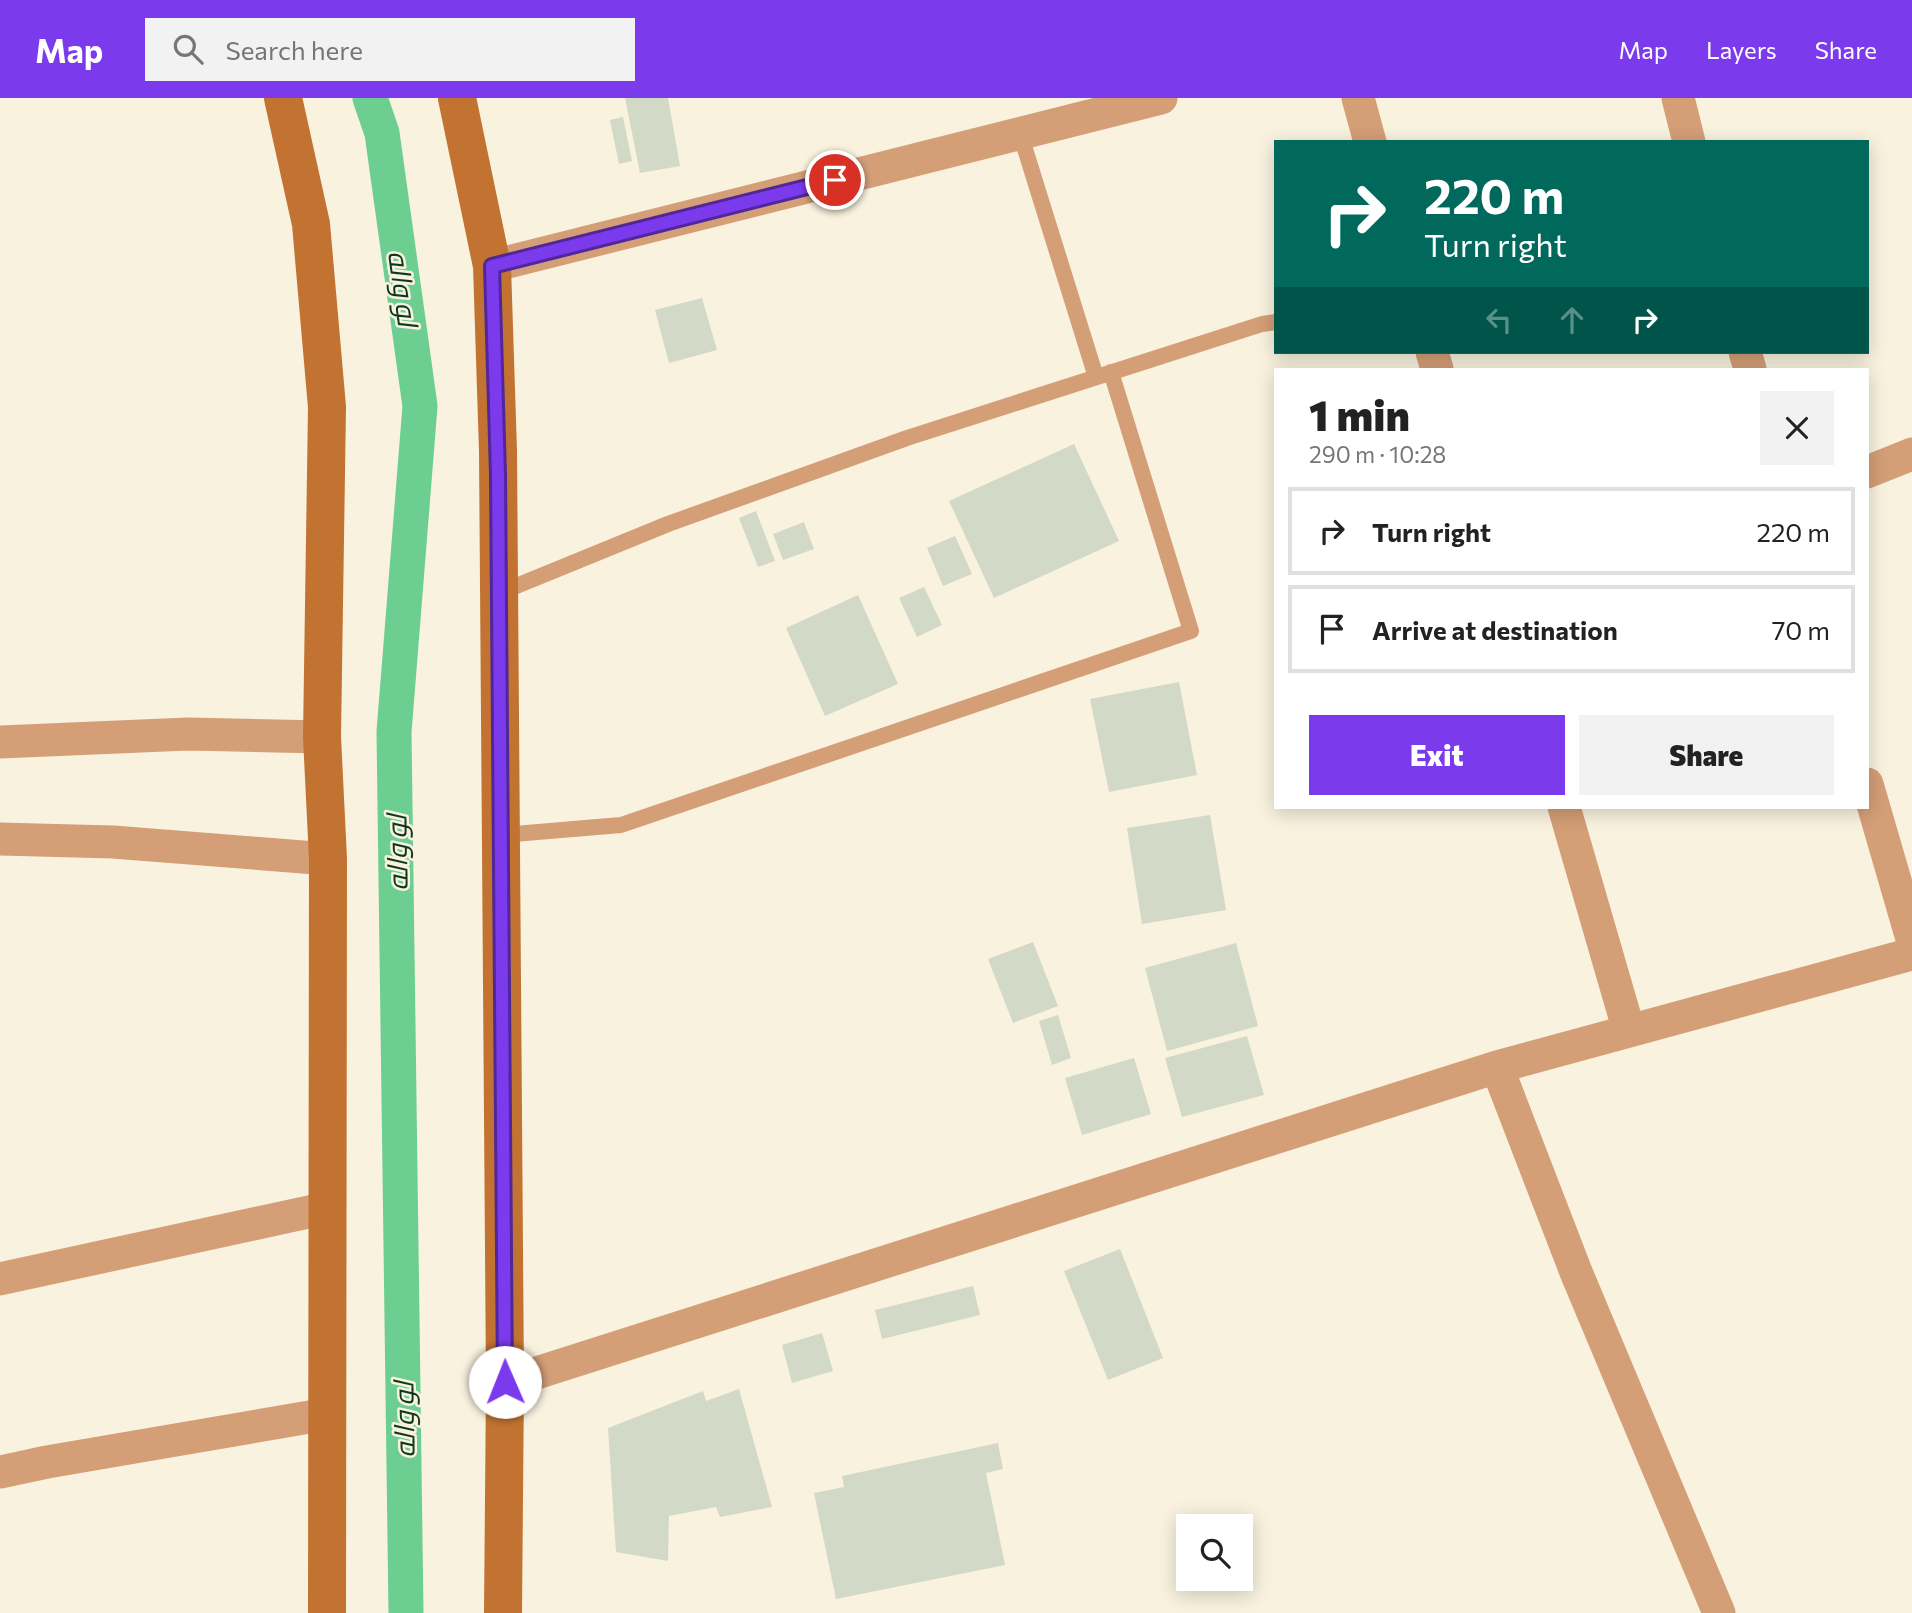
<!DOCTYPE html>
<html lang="en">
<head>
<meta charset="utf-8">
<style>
  body { margin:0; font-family:Commissioner,Cairo,sans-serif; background:#f2f2f2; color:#222; height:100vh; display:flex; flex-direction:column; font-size:26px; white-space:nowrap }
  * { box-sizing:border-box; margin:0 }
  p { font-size:23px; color:#767676 }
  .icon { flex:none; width:38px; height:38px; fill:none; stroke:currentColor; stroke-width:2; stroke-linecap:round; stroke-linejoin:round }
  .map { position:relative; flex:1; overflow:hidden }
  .drawer { position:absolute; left:1274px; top:270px; width:595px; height:441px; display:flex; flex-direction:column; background:#fff; border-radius:0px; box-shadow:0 4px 18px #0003 }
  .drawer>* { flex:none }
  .banner { position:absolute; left:1274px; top:42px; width:595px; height:214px; border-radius:0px; box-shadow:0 4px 18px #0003; background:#00695c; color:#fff; overflow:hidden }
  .fabs { position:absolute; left:1176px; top:1416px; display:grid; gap:14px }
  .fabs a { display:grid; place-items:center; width:77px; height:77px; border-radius:0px; background:#fff; box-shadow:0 4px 18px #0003; font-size:35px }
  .pin { position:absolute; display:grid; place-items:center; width:60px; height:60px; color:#fff; margin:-30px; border:4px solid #fff; border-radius:50%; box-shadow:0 2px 7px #0007 }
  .me { position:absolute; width:77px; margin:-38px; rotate:359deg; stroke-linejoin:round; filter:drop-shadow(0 0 5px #0008) }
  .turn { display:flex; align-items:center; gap:24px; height:147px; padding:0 35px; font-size:32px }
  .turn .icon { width:91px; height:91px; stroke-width:2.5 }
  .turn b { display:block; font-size:49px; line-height:60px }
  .lanes { display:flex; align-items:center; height:66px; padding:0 35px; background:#0003; justify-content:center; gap:35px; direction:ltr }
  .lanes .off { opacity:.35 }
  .round { display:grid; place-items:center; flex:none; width:74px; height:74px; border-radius:0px; background:#f2f2f2 }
  .summary { display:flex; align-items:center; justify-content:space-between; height:119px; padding:0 35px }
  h1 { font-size:42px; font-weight:800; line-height:52px }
  .cta { display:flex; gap:14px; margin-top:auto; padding:14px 35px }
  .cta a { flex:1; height:80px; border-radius:0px; background:#7c3aed; color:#fff; font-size:28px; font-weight:800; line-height:80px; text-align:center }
  .cta a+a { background:#f2f2f2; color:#222 }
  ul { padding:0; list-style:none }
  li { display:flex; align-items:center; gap:21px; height:88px; margin:0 14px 10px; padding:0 21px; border:4px solid #e0e0e0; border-radius:0px }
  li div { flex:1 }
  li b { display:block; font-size:26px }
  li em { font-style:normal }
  header { display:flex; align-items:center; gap:42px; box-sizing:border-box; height:98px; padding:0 35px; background:#7c3aed; color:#fff }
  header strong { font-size:33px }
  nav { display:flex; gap:38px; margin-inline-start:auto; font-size:24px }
  .search { width:490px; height:63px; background:#f2f2f2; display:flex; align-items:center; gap:18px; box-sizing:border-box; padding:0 24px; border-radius:0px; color:#767676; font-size:26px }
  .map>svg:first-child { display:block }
</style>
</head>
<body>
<header>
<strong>Map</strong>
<div class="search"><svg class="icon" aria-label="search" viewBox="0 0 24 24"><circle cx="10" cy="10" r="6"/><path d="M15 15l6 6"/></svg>Search here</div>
<nav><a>Map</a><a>Layers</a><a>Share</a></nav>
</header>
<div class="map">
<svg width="1912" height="1515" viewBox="0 0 1912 1515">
  <rect width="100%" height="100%" fill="#f9f2df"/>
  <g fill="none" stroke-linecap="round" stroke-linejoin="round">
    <path stroke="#6dce91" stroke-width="35" d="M370 0 382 35 420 308 394 634 406 1515"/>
  </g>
  <path fill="#d3d9c7" d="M625 0H668L680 68 640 75Z
    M623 19 632 63 619 66 610 22Z
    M702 200 717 252 669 265 655 212Z
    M1074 346 1119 443 994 500 949 403Z
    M756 413 775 463 758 469 739 420Z
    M804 424 814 451 783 462 773 436Z
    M955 438 972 476 943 488 927 450Z
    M924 489 942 527 917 539 899 500Z
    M858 497 898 586 825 618 786 530Z
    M1179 584 1197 677 1109 694 1090 601Z
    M1210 717 1226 812 1142 826 1127 730Z
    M1033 844 1058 908 1013 925 988 861Z
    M1236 845 1258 928 1167 953 1145 870Z
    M1058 917 1071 960 1052 967 1039 923Z
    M1247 938 1264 997 1182 1019 1165 960Z
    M1134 960 1151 1016 1082 1037 1065 980Z
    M1120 1151 1163 1260 1108 1282 1064 1173Z
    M973 1188 980 1217 882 1241 875 1212Z
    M822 1235 833 1273 792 1285 782 1247Z
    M739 1291 772 1409 720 1419 716 1409 669 1418 668 1463 616 1454 608 1330 703 1293 706 1303Z
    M998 1345 1003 1371 986 1375 1005 1467 836 1501 814 1395 844 1389 842 1378Z"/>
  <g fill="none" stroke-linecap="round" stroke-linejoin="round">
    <path stroke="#d49e77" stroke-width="16" d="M1020 35 1096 279
      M499 495 668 426 907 340 1262 226 1276 224
      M501 737 621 727 1191 533 1111 274"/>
    <path stroke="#d49e77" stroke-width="33" d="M1358 0 1370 44
      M1678 0 1689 44
      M492 168 1161 0
      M1432 254 1437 271
      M1745 254 1750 271
      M1867 374 1912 356
      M0 644 188 636 322 639
      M1867 686 1912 841
      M1564 709 1629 933
      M0 741 113 744 328 761
      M1497 969 1576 1174 1719 1515
      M0 1181 327 1110
      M505 1285 1497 969 1912 856
      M0 1374 47 1364 327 1316"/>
    <path stroke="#c27331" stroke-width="38" d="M283 0 311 126 327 309 322 639 328 761 327 1515
      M457 0 492 168 498 353 505 1285 503 1515"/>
  </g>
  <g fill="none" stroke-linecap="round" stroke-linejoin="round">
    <g stroke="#51269a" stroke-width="18">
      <path id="route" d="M505 1284 498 377 492 168 835 82"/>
    </g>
    <use href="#route" stroke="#7c3aed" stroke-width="12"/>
  </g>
  <g text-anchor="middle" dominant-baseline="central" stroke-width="5" stroke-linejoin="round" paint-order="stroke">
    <g font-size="28" font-style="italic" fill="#0f3820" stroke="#f9f2df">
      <text transform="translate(404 190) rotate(82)">لو واله</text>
      <text transform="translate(396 755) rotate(-91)">لو واله</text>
      <text transform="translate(403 1322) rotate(-91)">لو واله</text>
    </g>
  </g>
</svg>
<div class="fabs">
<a><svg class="icon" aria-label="search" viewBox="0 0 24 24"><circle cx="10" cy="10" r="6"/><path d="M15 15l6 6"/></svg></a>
</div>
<div class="pin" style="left:835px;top:82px;background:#d93025"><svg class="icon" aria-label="arrive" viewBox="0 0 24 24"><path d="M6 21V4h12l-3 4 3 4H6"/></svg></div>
<svg class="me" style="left:505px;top:1284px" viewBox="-20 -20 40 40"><circle r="19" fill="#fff"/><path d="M0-13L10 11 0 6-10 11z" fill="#7c3aed"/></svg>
<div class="banner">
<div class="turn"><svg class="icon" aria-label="right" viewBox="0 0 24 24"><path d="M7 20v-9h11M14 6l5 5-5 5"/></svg><div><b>220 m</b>Turn right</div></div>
<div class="lanes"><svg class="icon off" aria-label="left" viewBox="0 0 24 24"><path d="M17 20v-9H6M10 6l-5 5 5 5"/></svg><svg class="icon off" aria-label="ahead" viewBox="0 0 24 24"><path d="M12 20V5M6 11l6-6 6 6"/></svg><svg class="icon" aria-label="right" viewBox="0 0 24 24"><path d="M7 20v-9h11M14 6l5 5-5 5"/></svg></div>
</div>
<section class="drawer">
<div class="summary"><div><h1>1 min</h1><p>290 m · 10:28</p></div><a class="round"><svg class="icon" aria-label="close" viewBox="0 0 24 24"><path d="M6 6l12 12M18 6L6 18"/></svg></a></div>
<ul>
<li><svg class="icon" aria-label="right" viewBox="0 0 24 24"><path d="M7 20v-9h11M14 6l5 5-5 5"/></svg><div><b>Turn right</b></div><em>220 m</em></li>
<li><svg class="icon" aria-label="arrive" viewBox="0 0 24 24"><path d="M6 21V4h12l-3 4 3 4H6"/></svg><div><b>Arrive at destination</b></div><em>70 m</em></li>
</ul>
<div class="cta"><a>Exit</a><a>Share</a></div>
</section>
</div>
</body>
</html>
